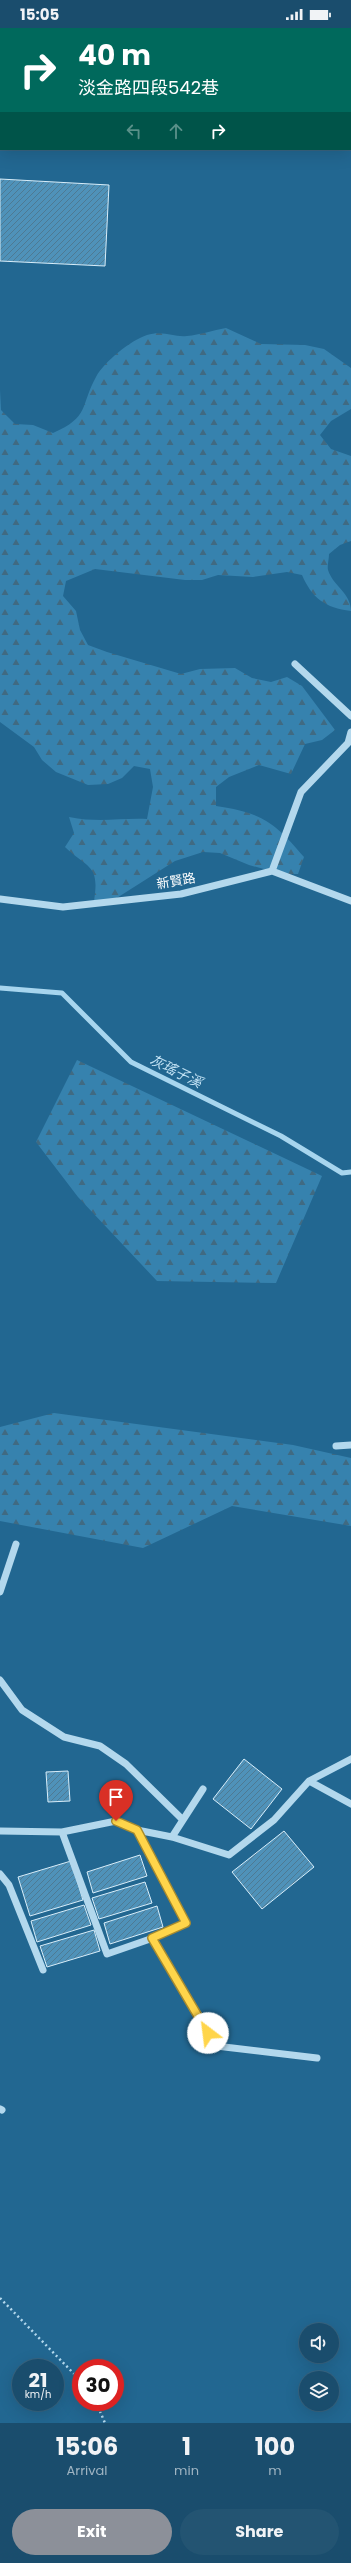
<!DOCTYPE html>
<html lang="en">
<head>
<meta charset="utf-8">
<style>
  body { margin:0; font-family:Poppins,"Noto Sans TC",sans-serif; background:#235472; color:#f1f3f6; height:100vh; display:flex; flex-direction:column; font-size:15px; white-space:nowrap }
  * { box-sizing:border-box; margin:0 }
  p { font-size:13px; color:#9fb4c2 }
  .icon { flex:none; width:22px; height:22px; fill:none; stroke:currentColor; stroke-width:2; stroke-linecap:round; stroke-linejoin:round }
  .map { position:relative; height:2395px; overflow:hidden }
  .drawer { display:flex; flex-direction:column; background:#1a4d6d; flex:1 }
  .drawer>* { flex:none }
  .banner { position:absolute; left:0px; top:0px; width:351px; height:122px; box-shadow:0 4px 16px #0002,0 0 0 1px #386480; background:#00695c; color:#fff; overflow:hidden }
  .controls { position:absolute; left:299px; top:2295px; display:grid; gap:8px }
  .controls a { display:grid; place-items:center; width:40px; height:40px; border-radius:50%; background:#1a4d6d; box-shadow:0 4px 16px #0002,0 0 0 1px #386480; font-size:20px }
  .speed { position:absolute; left:12px; top:2331px; display:flex; gap:8px; font-size:20px; font-weight:700; text-align:center }
  .speed>* { display:grid; place-content:center; width:52px; height:52px; border-radius:50%; background:#1a4d6d; box-shadow:0 4px 16px #0002,0 0 0 1px #386480; line-height:1 }
  .speed small { font-size:10px; font-weight:400 }
  .speed .limit { border:6px solid #d22; background:#fff; color:#111 }
  .pin { position:absolute; display:grid; place-items:center; width:34px; height:34px; color:#fff; margin:-41px -17px; border-radius:50% 50% 50% 0; rotate:-45deg; box-shadow:0 0 4px #0007 }
  .pin .icon { rotate:45deg }
  .me { position:absolute; width:44px; margin:-22px; rotate:330deg; stroke-linejoin:round; filter:drop-shadow(0 0 3px #0008) }
  .turn { display:flex; align-items:center; gap:14px; height:84px; padding:0 12px; font-size:18px }
  .turn .icon { width:52px; height:52px; stroke-width:2.5 }
  .turn b { display:block; font-size:28px; line-height:34px }
  .lanes { display:flex; align-items:center; height:38px; padding:0 12px; background:#0003; justify-content:center; gap:20px; direction:ltr }
  .lanes .off { opacity:.35 }
  .eta { display:flex; justify-content:space-evenly; align-items:center; height:68px; text-align:center }
  .eta b { font-size:24px; font-weight:700; line-height:28px }
  .cta { display:flex; gap:8px; margin-top:auto; padding:8px 12px }
  .cta a { flex:1; height:46px; border-radius:24px; background:#8c9099; color:#fff; font-size:16px; font-weight:700; line-height:46px; text-align:center }
  .cta a+a { background:#235472; color:#f1f3f6 }
  .status { display:flex; justify-content:space-between; align-items:center; height:28px; padding:0 20px; background:#1a4d6d; direction:ltr }
  .status svg { height:11px; fill:currentColor }
  .map>svg:first-child { display:block }
</style>
</head>
<body>
<div class="status"><b>15:05</b><svg viewBox="0 0 49 12"><path d="M0 12V9h3v3zM5 12V6h3v6zM10 12V3h3v9zM15 12V0h3v12zM26 1h20v11H26zM47 4h2v5h-2z"/></svg></div>
<div class="map">
<svg width="351" height="2395" viewBox="0 0 351 2395">
  <defs>
    <pattern id="forest-firs" width="22" height="20" patternUnits="userSpaceOnUse"><rect width="22" height="20" fill="#3682ae"/><path d="M5 1l3.5 6h-7zM16 11l3.5 6h-7z" fill="#406a82"/></pattern>
    <pattern id="building-hatch" width="6" height="6" patternUnits="userSpaceOnUse"><rect width="6" height="6" fill="#4f92b9"/><path d="M-1 1l2-2M0 6l6-6M5 7l2-2" fill="none" stroke="#4e7a93"/></pattern>
  </defs>
  <rect width="100%" height="100%" fill="#226791"/>
  <path fill="url(#forest-firs)" d="M133 0H334L335 1H133Z
    M226 300 261 316 305 317 324 321 351 340V381L331 393 320 407 331 421 351 428V513L340 517 329 526C329 531 327 538 328 542 333 558 351 565 351 583 325 580 312 570 302 547L287 544 253 549 218 547 202 552H185L95 541 66 553 63 568 76 583 80 602 88 617 107 624 181 646 200 641 235 640 252 650 271 654 287 649 302 658 335 702 322 712 305 716 291 746 259 737 229 749 216 759V778C263 785 274 794 304 829L298 846H282L249 837 220 825 203 824 175 833 112 873H94C100 836 88 841 65 819L74 805 69 789C99 795 118 790 147 791L153 759 150 741 134 738 122 750 108 756 88 757 56 744 42 732 34 719 0 694V362L1 382 15 396 33 397 53 405C90 389 80 378 96 349 104 334 131 312 147 307 164 302 175 310 187 308 200 307 213 302 226 300Z
    M77 1032 322 1148 276 1255 157 1253 78 1169 36 1114Z
    M54 1385 293 1417 351 1430V1498L232 1478 143 1520 0 1493V1399Z"/>
  <g fill="none" stroke-linecap="round" stroke-linejoin="round">
    <path stroke="#a7d5ee" stroke-width="5" d="M0 960 62 965 131 1034 281 1108 342 1145 351 1144"/>
  </g>
  <path fill="url(#building-hatch)" stroke="#d8edf9" d="M0 151 109 157 105 238 0 233Z
    M244 1731 282 1761 251 1801 213 1771Z
    M68 1743 70 1773 48 1774 46 1744Z
    M284 1803 314 1839 262 1881 232 1844Z
    M140 1827 147 1848 93 1865 87 1844Z
    M71 1833 83 1872 30 1888 18 1849Z
    M145 1854 152 1875 99 1891 92 1870Z
    M84 1877 91 1897 37 1914 31 1893Z
    M157 1878 163 1899 110 1916 104 1895Z
    M94 1902 100 1923 47 1939 40 1918Z"/>
  <g fill="none" stroke-linecap="round" stroke-linejoin="round">
    <path stroke="#b3d8ed" stroke-width="2.5" stroke-dasharray="2 3" stroke-linecap="butt" d="M0 2270 81 2353
      M96 2374 105 2395"/>
    <path stroke="#b3d8ed" stroke-width="7" d="M0 47 1 46
      M350 98H351
      M295 636 351 688
      M272 843 301 764 348 715 351 704
      M0 871 63 879 181 866 272 843 351 873
      M336 1418 351 1417
      M0 1564 16 1516
      M0 1652 22 1682 64 1709 100 1718 126 1736 183 1792
      M309 1753 351 1731
      M137 1802 186 1895 153 1910
      M0 1803 62 1804 116 1793 137 1802 172 1809 229 1827 274 1792 309 1753 351 1776
      M62 1804 107 1926 153 1910 216 2018 317 2030
      M172 1809 203 1761
      M0 1846 9 1857 43 1942
      M0 2081 2 2082"/>
  </g>
  <g fill="none" stroke-linecap="round" stroke-linejoin="round">
    <g stroke="#a68a30" stroke-width="10">
      <path id="route" d="M116 1793 137 1802 186 1895 152 1910 208 2005"/>
    </g>
    <use href="#route" stroke="#ffd54a" stroke-width="7"/>
  </g>
  <g text-anchor="middle" dominant-baseline="central" stroke-width="3" stroke-linejoin="round" paint-order="stroke">
    <g font-size="13" fill="#fff" stroke="#226791">
      <text transform="translate(176 853) rotate(-10)">新賢路</text>
    </g>
    <g font-size="14" font-style="italic" fill="#c2e2f4" stroke="#226791">
      <text transform="translate(176 1043) rotate(26)">灰瑤子溪</text>
    </g>
  </g>
</svg>
<div class="controls">
<a><svg class="icon" aria-label="sound" viewBox="0 0 24 24"><path d="M4 9h4l5-4v14l-5-4H4zM17 9q2 3 0 6"/></svg></a>
<a><svg class="icon" aria-label="layers" viewBox="0 0 24 24"><path d="M12 4l9 5-9 5-9-5zM3 14l9 5 9-5"/></svg></a>
</div>
<div class="speed"><div>21<small>km/h</small></div><div class="limit">30</div></div>
<div class="pin" style="left:116px;top:1793px;background:#d93025"><svg class="icon" aria-label="arrive" viewBox="0 0 24 24"><path d="M6 21V4h12l-3 4 3 4H6"/></svg></div>
<svg class="me" style="left:208px;top:2005px" viewBox="-20 -20 40 40"><circle r="19" fill="#fff"/><path d="M0-13L10 11 0 6-10 11z" fill="#ffd54a"/></svg>
<div class="banner">
<div class="turn"><svg class="icon" aria-label="right" viewBox="0 0 24 24"><path d="M7 20v-9h11M14 6l5 5-5 5"/></svg><div><b>40 m</b>淡金路四段542巷</div></div>
<div class="lanes"><svg class="icon off" aria-label="left" viewBox="0 0 24 24"><path d="M17 20v-9H6M10 6l-5 5 5 5"/></svg><svg class="icon off" aria-label="ahead" viewBox="0 0 24 24"><path d="M12 20V5M6 11l6-6 6 6"/></svg><svg class="icon" aria-label="right" viewBox="0 0 24 24"><path d="M7 20v-9h11M14 6l5 5-5 5"/></svg></div>
</div>
</div>
<section class="drawer">
<div class="eta">
<div><b>15:06</b><p>Arrival</p></div>
<div><b>1</b><p>min</p></div>
<div><b>100</b><p>m</p></div>
</div>
<div class="cta"><a>Exit</a><a>Share</a></div>
</section>
</body>
</html>
